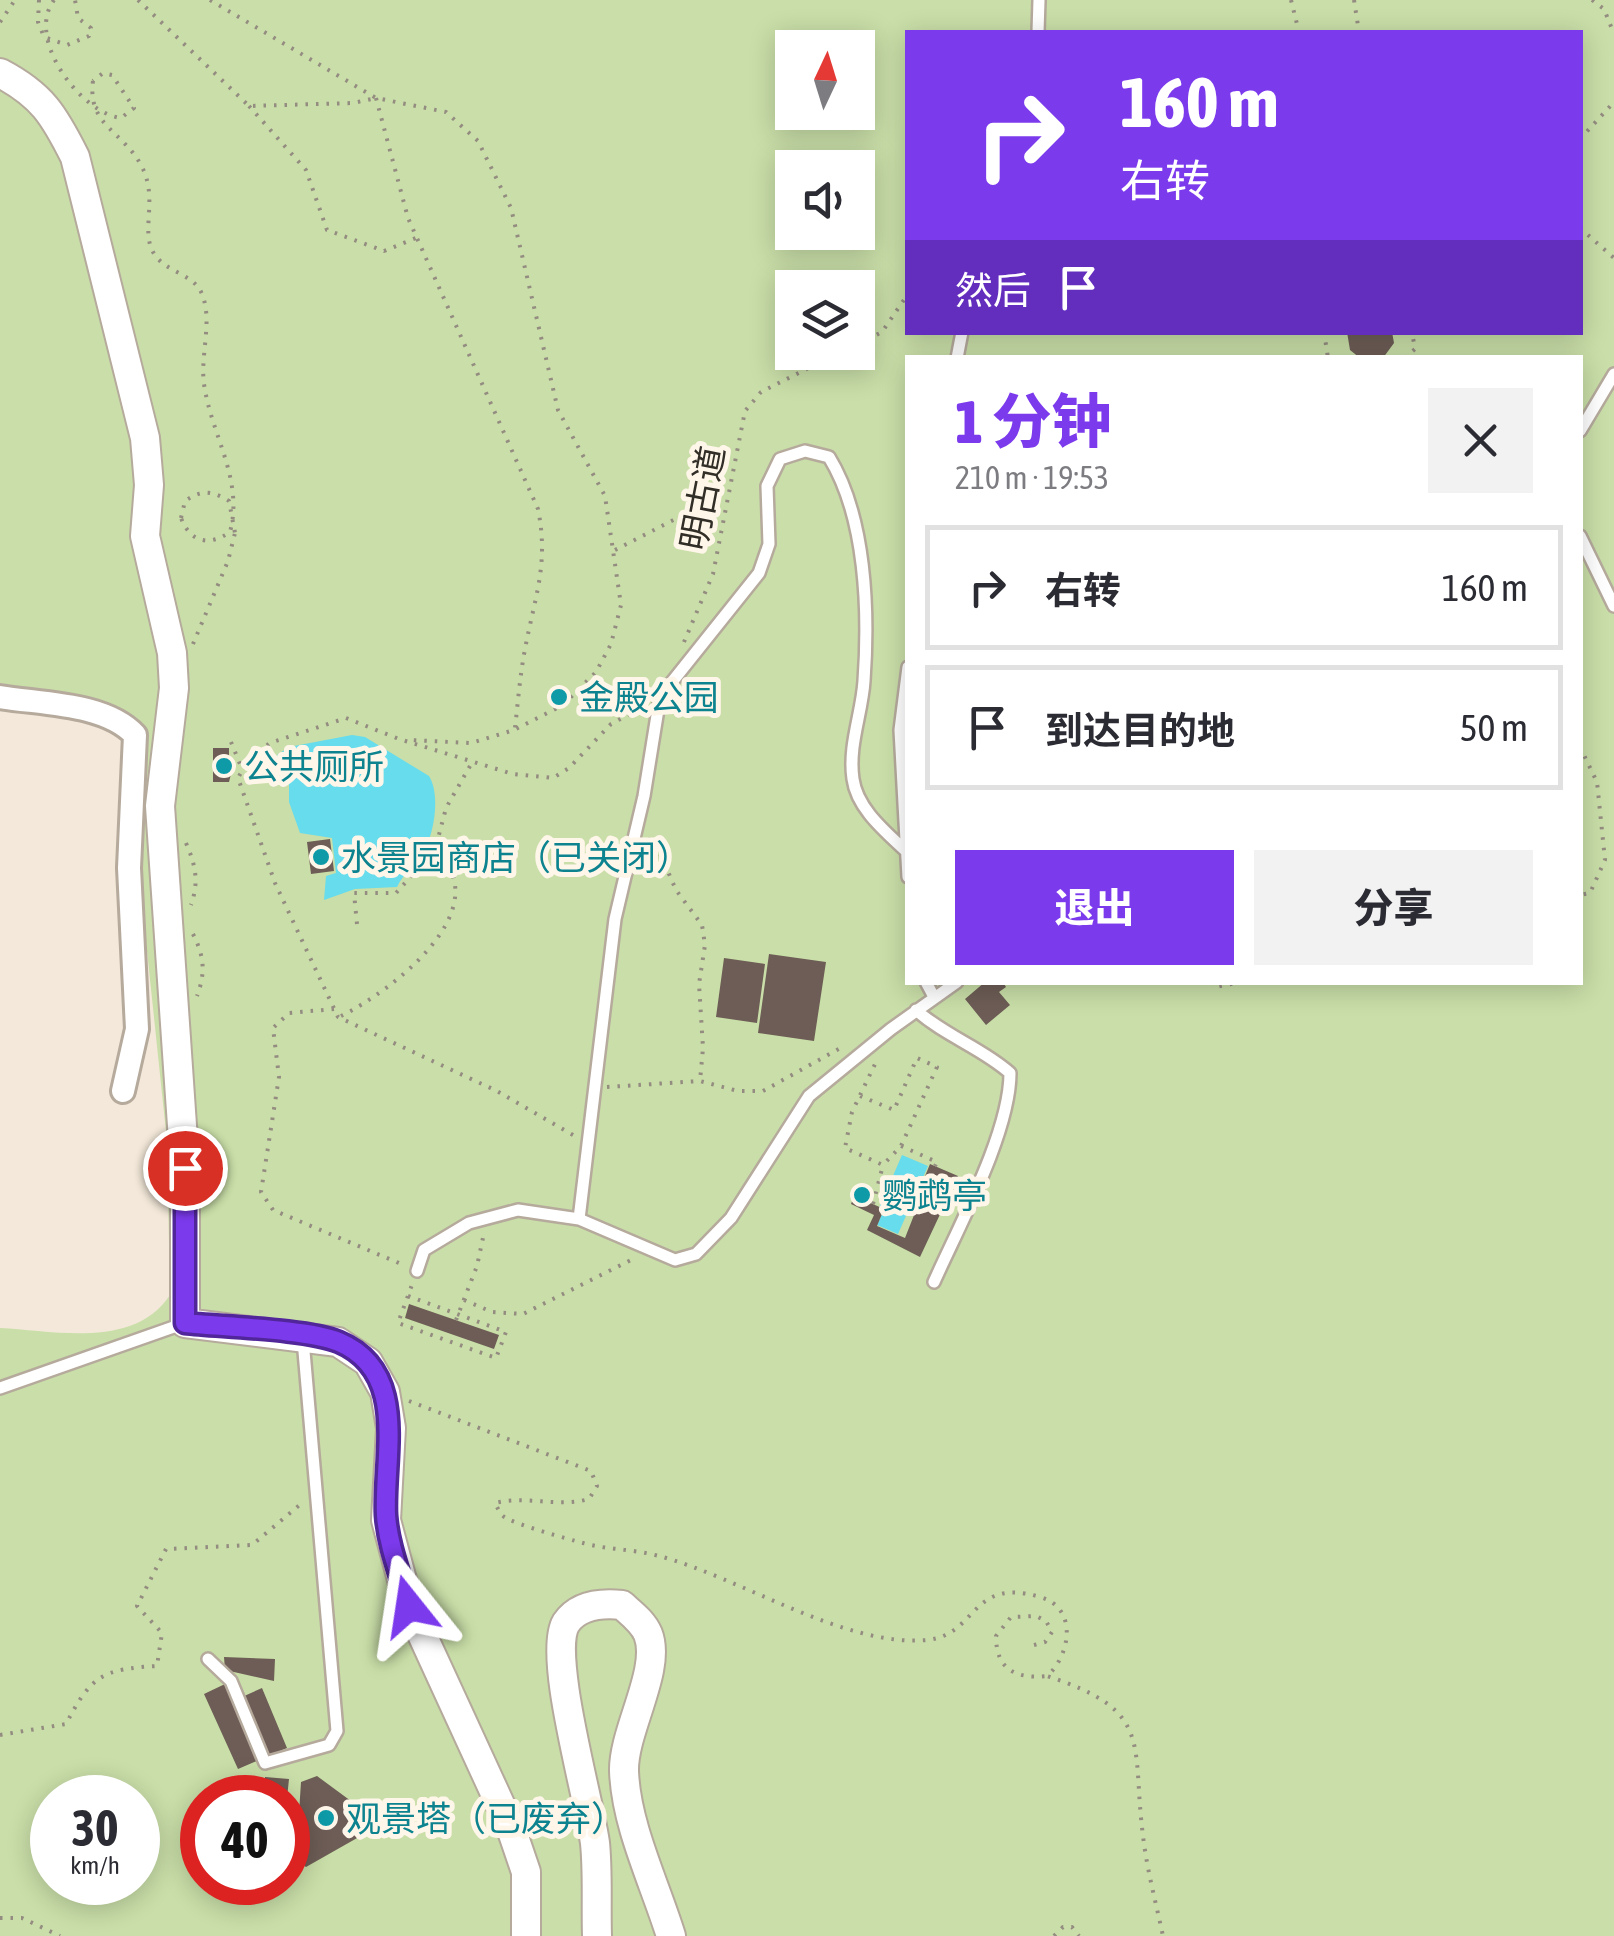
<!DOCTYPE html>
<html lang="zh">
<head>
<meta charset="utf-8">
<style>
  body { margin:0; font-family:"Asap Condensed","Noto Sans SC",sans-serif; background:#f2f2f3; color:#2b2b33; height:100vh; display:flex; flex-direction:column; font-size:38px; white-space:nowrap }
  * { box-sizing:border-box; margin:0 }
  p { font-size:32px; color:#7c7c81 }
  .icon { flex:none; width:55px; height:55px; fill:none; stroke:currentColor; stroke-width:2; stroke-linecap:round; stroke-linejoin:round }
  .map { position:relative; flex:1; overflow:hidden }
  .panel { position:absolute; left:905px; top:355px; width:678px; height:630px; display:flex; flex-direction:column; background:#fff; border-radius:0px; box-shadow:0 5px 25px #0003 }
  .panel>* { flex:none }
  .guide { position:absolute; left:905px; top:30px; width:678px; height:305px; border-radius:0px; box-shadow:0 5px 25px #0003; background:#7c3aed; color:#fff; overflow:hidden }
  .needle { width:65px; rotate:4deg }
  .controls { position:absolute; left:775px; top:30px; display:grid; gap:20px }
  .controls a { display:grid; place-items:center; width:100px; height:100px; border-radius:0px; background:#fff; box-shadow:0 5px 25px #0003; font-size:50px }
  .speed { position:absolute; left:30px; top:1775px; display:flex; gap:20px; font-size:50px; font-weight:700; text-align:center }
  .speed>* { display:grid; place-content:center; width:130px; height:130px; border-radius:50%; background:#fff; box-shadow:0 5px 25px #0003; line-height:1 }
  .speed small { font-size:25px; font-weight:400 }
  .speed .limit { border:15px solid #d22; background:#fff; color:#111 }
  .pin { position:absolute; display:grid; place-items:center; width:85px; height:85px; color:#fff; margin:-42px; border:5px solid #fff; border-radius:50%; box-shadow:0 2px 10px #0007 }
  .me { position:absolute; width:110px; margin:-55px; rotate:345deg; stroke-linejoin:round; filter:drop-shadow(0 0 8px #0008) }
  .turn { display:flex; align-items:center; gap:35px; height:210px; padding:0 50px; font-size:45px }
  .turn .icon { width:130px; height:130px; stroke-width:2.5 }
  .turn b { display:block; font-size:70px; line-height:85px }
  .then { display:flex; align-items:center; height:95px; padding:0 50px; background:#0003; gap:20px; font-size:38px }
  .round { display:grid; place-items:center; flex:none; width:105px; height:105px; border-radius:0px; background:#f2f2f3 }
  .headline { display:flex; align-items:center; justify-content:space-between; height:170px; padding:0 50px }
  h1 { font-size:60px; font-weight:800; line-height:75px; color:#7c3aed }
  .cta { display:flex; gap:20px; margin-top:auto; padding:20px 50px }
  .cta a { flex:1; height:115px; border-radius:0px; background:#7c3aed; color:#fff; font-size:40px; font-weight:800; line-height:115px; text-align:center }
  .cta a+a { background:#f2f2f3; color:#2b2b33 }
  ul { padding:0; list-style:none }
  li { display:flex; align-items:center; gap:30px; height:125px; margin:0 20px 15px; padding:0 30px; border:5px solid #e1e1e2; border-radius:0px }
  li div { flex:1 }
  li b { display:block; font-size:38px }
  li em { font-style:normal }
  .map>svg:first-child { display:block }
</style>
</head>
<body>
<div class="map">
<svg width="1614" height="1936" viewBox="0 0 1614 1936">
  <rect width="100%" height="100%" fill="#f3e8d9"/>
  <path fill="#c9dea8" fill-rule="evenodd" d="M0 0H1614V1936H0V1328C55 1331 135 1349 170 1295L167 1141 138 865 144 726 109 703 0 683ZM908 32H1580V332H908ZM792 48H858V112H792ZM792 168H858V232H792ZM792 288H858V352H792ZM908 358H1580V982H908ZM52 1798H138V1882H52ZM202 1798H288V1882H202Z"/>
  <path fill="#66dced" d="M352 735 365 737 429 776C441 795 434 836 422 855 415 868 403 873 397 887L355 889 324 900 326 876 336 873 332 838 300 833 289 802V771L277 755 289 747Z
    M902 1155 928 1166 898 1234 877 1225 884 1210 879 1208Z"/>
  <path fill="#6d5d56" d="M1347 332H1392L1394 343 1383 358H1360L1350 350Z
    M213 748H229V762H234L229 782H213Z
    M330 839 334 871 311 874 307 842Z
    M769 954 826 962 814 1041 758 1033Z
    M724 958 765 964 757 1023 716 1017Z
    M985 982H1003L1006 987 999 992 1010 1005 986 1025 965 999Z
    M930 1164 958 1176 920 1257 867 1230 874 1215 851 1204 859 1184 871 1189 866 1201 884 1209 877 1226 905 1238 916 1210 912 1208Z
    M409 1304 499 1335 494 1349 405 1318Z
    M224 1657 275 1659 274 1681 225 1670Z
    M225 1684 259 1760 238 1769 204 1694Z
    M262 1688 287 1748 268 1756 242 1697Z
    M317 1776 374 1818 373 1829 306 1867 296 1860 301 1782Z
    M265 1777 289 1779 287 1798H264Z"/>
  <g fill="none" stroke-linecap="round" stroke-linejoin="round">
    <g stroke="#b5aa9c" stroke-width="16">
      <path id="service" d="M1038 32 1039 0
        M957 358 962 332
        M1580 431 1614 374
        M1580 536 1614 606
        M908 667 900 730 908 877
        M926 982 934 997
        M916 1010C945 1036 982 1048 1010 1073 1010 1132 959 1226 934 1282
        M579 1219 615 919 644 796 660 697 759 573 769 544 767 486 780 459 805 451 829 457C866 517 869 611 864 681 862 713 848 746 853 779 857 809 886 832 907 852
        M417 1271 424 1250 469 1223 518 1210 579 1219 675 1260 696 1254 731 1218 809 1096 891 1029 957 982
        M0 1388 185 1323
        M208 1659 231 1681 265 1763 329 1745 337 1731 303 1340"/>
    </g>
    <g stroke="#b5aa9c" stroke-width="28">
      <path id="minor" d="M0 697C42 704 105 703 135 735L129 868 137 1029 123 1091"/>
    </g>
    <g stroke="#b5aa9c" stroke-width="32">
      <path id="tertiary" d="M0 73C42 95 54 115 75 157L145 438 149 485 145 536 172 653 174 688 160 806 185 1169V1323L338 1342 368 1362 385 1392 391 1428 386 1520 409 1606 511 1828 526 1872V1936
        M597 1936C596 1905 598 1873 595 1843 589 1799 547 1654 566 1623 579 1604 603 1603 622 1605 632 1614 643 1622 648 1634 662 1669 623 1731 624 1771 626 1826 655 1884 671 1936"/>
    </g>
    <path stroke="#948c81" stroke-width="4" stroke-dasharray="2.5 8" stroke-linecap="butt" d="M39 0 38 22 44 37 67 45 89 36 91 28 78 18 75 0
      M138 0 249 106 353 103 376 98
      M210 0 376 98 446 112 478 141 511 208 558 410 605 496 621 605 611 644 596 672 563 705 514 730 471 743 409 740
      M1291 0 1299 32
      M1354 0 1359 32
      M1592 0 1604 9 1614 34
      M0 22 15 0
      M93 81C87 127 125 131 143 169 157 199 142 228 152 250 163 273 193 272 202 294 213 321 200 355 204 384 211 435 244 479 230 532 209 547 190 542 181 518
      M376 98 408 218 538 509C549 564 535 596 525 649 520 675 518 702 515 728
      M249 106 306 170 327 230 384 251 416 238
      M1580 139 1614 102
      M1580 228 1614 258
      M1324 332 1328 358
      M858 344 882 332 908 294
      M1405 358 1415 349 1412 332
      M615 550 726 493
      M684 642 713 574 745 411 761 392 840 352
      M193 644 228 561 235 533
      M231 742 242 769
      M1580 747 1597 782 1605 860 1590 893 1580 895
      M648 839 655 842 676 890 702 925 705 945 699 984 703 1048 700 1081
      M186 843C196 866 199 882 191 905
      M357 924 354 893H396L435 850 446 808 474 759
      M193 934C204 956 206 972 197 996
      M1211 982 1216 987 1242 982
      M334 1009 289 1013 273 1028 279 1077 261 1192 273 1210 406 1266
      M341 1016C390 992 501 909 435 850
      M607 1087 700 1081 738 1091H763L844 1046
      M860 1096 894 1110 917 1058 937 1067 901 1146 883 1165 845 1148 852 1112 876 1062
      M573 1135 497 1091 338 1017 275 883 238 778 248 760 270 743 346 718 399 739 513 774 553 778 569 768 611 724 643 707
      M901 1146 937 1162 935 1166
      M873 1204 883 1165
      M408 1296 506 1332 496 1358 398 1323 413 1282
      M464 1300 492 1312 523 1314 633 1259
      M456 1320 477 1266 484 1233
      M409 1401 591 1471 597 1486 589 1499C558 1508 526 1495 495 1503 498 1508 499 1513 503 1516 513 1524 568 1539 583 1543 608 1550 634 1549 659 1556 739 1577 846 1648 927 1640 978 1635 970 1576 1040 1597 1079 1608 1070 1656 1047 1676 1155 1711 1131 1743 1143 1836 1147 1870 1156 1903 1163 1936
      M1034 1645 1045 1642 1052 1632 1046 1621 1036 1616 1011 1617 996 1636C996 1670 1016 1679 1047 1676
      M0 1735 66 1724C91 1676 102 1669 157 1666L162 1633 137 1606 166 1549 252 1545 302 1503
      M0 1918H22L60 1936
      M1054 1936 1063 1927H1072L1079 1936"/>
    <use href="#service" stroke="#fff" stroke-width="11"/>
    <use href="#minor" stroke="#fff" stroke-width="22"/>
    <use href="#tertiary" stroke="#fff" stroke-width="28"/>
    <path stroke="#948c81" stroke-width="4" stroke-dasharray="2.5 8" stroke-linecap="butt" d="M54 0C25 39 81 113 121 118L134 108 112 75 103 73 93 81
      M181 518 185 501C201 490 211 490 229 501L235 533"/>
  </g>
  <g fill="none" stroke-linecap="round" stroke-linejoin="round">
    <g stroke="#51269a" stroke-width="25">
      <path id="route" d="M185 1168V1323C222 1327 308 1329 339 1342 410 1372 383 1457 386 1515 388 1545 401 1577 409 1606"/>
    </g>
    <use href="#route" stroke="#7c3aed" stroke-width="18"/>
  </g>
  <g fill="#0f9aa8" stroke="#fff6ea" stroke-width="4">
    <circle cx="559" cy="697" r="10"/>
    <circle cx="224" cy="766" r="10"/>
    <circle cx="321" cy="857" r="10"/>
    <circle cx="862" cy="1195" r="10"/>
    <circle cx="326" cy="1818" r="10"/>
  </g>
  <g text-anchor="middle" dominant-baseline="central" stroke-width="10" stroke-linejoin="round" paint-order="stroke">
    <g font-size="35" fill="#312d27" stroke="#fff6ea">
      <text transform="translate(702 498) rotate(-79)">明古道</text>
    </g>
    <g font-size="35" fill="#0d838f" stroke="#fff6ea" text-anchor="start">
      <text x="579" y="697">金殿公园</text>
      <text x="244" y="766">公共厕所</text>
      <text x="341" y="857">水景园商店（已关闭）</text>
      <text x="882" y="1195">鹦鹉亭</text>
      <text x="346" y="1818">观景塔（已废弃）</text>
    </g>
  </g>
</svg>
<div class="controls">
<a><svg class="needle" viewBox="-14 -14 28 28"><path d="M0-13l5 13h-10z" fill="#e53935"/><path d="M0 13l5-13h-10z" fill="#7c7c81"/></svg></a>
<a><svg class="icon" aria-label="sound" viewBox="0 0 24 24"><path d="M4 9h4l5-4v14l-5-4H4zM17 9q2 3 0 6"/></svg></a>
<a><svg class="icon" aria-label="layers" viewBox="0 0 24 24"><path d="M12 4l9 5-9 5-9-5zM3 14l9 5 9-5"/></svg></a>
</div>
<div class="speed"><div>30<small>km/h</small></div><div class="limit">40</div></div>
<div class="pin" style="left:185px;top:1168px;background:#d93025"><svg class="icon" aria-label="arrive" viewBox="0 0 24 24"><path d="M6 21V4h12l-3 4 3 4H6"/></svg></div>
<svg class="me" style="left:409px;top:1606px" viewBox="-20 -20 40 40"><path d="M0-17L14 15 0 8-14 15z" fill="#7c3aed" stroke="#fff" stroke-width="4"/></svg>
<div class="guide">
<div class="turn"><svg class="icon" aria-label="right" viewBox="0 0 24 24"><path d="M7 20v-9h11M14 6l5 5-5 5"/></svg><div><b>160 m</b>右转</div></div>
<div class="then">然后<svg class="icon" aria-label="arrive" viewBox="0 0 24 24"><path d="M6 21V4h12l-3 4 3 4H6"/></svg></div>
</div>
<section class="panel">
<div class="headline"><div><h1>1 分钟</h1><p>210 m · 19:53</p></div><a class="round"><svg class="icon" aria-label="close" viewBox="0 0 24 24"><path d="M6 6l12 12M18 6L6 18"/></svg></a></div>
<ul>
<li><svg class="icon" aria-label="right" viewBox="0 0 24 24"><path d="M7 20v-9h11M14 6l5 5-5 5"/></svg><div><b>右转</b></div><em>160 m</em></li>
<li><svg class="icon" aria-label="arrive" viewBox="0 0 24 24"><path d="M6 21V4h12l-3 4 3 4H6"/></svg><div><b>到达目的地</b></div><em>50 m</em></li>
</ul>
<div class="cta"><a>退出</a><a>分享</a></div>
</section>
</div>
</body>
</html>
